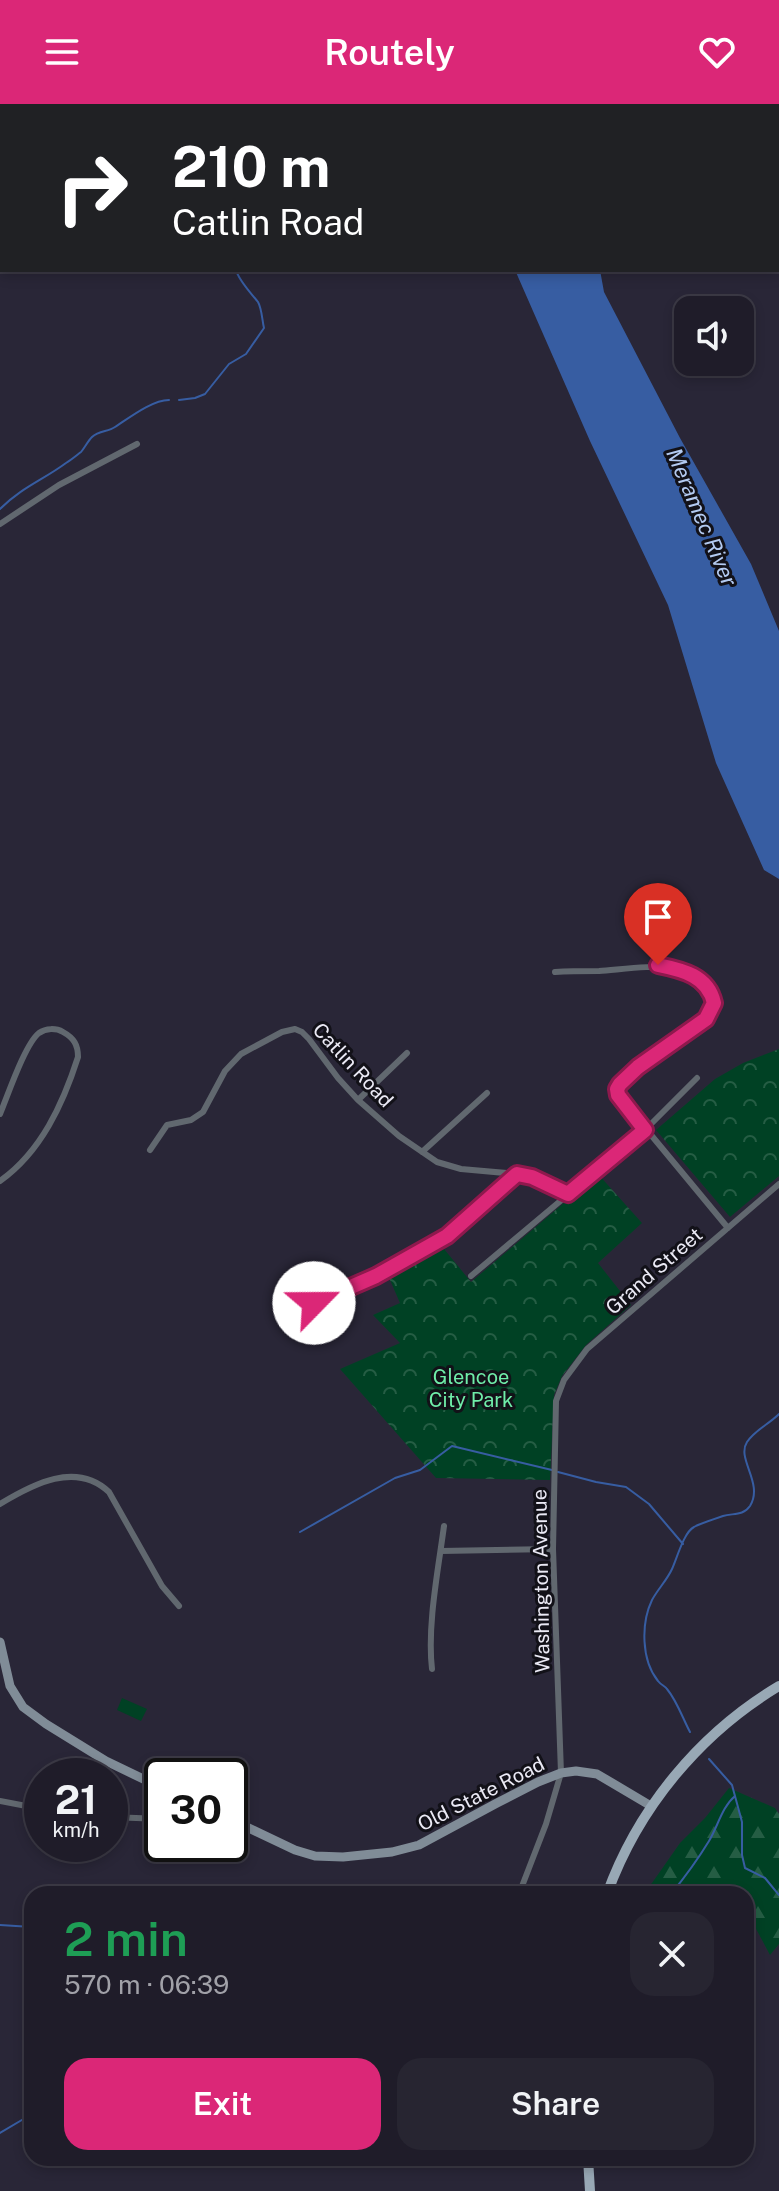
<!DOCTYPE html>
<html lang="en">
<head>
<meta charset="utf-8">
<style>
  body { margin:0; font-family:"Public Sans",sans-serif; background:#272531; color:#f1f3f6; height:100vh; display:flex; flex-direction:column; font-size:30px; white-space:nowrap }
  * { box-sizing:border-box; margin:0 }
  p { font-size:26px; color:#a1a1a8 }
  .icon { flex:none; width:44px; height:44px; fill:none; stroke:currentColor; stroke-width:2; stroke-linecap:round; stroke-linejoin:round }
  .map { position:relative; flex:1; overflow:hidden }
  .panel { position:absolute; left:24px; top:1782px; width:730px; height:280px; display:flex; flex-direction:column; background:#1f1c29; border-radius:24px; box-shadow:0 4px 12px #0003,0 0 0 2px #3c3a46 }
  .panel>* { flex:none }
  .banner { position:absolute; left:0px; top:0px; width:780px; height:168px; box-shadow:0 4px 12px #0003,0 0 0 2px #3c3a46; background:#202124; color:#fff; overflow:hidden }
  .controls { position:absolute; left:674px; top:192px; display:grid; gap:16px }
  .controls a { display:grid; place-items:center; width:80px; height:80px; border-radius:16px; background:#1f1c29; box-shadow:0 4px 12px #0003,0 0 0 2px #3c3a46; font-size:40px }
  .speed { position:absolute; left:24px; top:1654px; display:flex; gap:16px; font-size:40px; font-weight:700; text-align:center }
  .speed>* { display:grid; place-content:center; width:104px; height:104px; border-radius:50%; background:#1f1c29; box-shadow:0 4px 12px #0003,0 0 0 2px #3c3a46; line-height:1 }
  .speed small { font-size:20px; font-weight:400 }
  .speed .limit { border:4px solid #111; border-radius:12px; background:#fff; color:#111 }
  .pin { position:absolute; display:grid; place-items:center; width:68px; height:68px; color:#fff; margin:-82px -34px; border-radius:50% 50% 50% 0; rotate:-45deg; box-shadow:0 0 8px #0007 }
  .pin .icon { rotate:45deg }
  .me { position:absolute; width:88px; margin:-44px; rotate:67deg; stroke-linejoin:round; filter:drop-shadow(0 0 6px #0008) }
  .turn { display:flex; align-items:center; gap:28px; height:168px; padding:0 40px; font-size:36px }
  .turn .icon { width:104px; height:104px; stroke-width:2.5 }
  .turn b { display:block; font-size:56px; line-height:68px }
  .round { display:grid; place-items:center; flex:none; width:84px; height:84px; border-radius:24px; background:#272531 }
  .summary { display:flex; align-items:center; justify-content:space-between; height:136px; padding:0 40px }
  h1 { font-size:48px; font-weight:600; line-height:60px; color:#1e9e55 }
  .primary-button { display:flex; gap:16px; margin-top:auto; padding:16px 40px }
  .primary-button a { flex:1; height:92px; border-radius:24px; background:#db2777; color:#fff; font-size:32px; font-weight:600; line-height:92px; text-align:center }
  .primary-button a+a { background:#272531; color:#f1f3f6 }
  header { display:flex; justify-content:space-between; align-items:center; height:104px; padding:0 40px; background:#db2777; color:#fff; font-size:36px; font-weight:600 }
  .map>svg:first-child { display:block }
</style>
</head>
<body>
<header><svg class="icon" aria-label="menu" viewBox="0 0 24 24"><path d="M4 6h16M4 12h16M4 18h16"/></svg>Routely<svg class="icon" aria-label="heart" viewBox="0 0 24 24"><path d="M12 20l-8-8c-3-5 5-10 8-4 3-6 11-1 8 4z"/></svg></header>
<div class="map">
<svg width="779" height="2087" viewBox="0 0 779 2087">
  <defs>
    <pattern id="forest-firs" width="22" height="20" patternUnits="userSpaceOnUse" patternTransform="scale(2)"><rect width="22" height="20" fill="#004124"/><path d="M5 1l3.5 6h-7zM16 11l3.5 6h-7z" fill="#255d44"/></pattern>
    <pattern id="park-crowns" width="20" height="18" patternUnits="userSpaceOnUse" patternTransform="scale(2)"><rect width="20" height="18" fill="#004124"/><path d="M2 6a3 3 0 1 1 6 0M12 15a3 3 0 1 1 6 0" fill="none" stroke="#255d44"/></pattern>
  </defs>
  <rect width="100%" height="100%" fill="#292637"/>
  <path fill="#004124" d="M122 1594 147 1605 141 1617 117 1606Z"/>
  <path fill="url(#forest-firs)" d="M729 1684 775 1704 779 1710V1840L770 1851 746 1806V1790H731L725 1783 707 1790H642L652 1779 680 1739 705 1714Z"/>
  <path fill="url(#park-crowns)" d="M779 945V1072L730 1113 656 1026 715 975 743 959Z
    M598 1070 642 1119 598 1159 631 1201 586 1241 562 1272 554 1291 550 1376 436 1374 340 1265 400 1239 373 1211 400 1199 387 1169 440 1140 471 1178Z"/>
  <path fill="#375da2" d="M450 0H572V2H451Z
    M515 166H600L604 188 680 334 751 460 779 527V775L764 766 716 659 668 501 590 337Z"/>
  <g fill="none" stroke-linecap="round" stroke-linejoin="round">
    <path stroke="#375da2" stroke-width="2" d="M144 0 145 2
      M179 296 195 294 205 290 229 260 246 250 264 224C262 216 262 205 258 198 251 189 239 177 236 166
      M0 405C22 383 43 376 66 359 71 356 77 351 81 348 85 343 88 337 92 333 99 326 108 328 115 323 129 314 152 296 169 296
      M558 1368 596 1378 626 1383 649 1400 683 1440
      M300 1428 395 1374 420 1366 452 1342 552 1366
      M690 1628C683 1615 677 1597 667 1585 665 1582 661 1581 658 1577 641 1556 641 1519 652 1496 658 1485 667 1476 672 1465 677 1454 684 1428 694 1423 699 1420 717 1414 723 1412 733 1409 743 1412 750 1402 764 1379 736 1355 747 1338 755 1326 769 1320 779 1310
      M709 1655 732 1681 742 1718V1751L745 1764 765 1774 779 1791
      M671 1790C685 1773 698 1755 709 1737 718 1722 722 1703 735 1692
      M0 1821 32 1823
      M0 2029 32 2010"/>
    <path stroke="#61686f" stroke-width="6" d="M0 157 2 156
      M0 420 59 381 137 340
      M555 868C570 867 584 867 599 867 634 865 705 849 714 899L706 915 638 963 620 980 617 985 618 991 728 1124
      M358 996 407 949
      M0 1010C8 991 25 940 39 929 46 924 56 924 63 928 74 934 78 941 78 953 63 1000 41 1048 0 1077
      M150 1046 167 1021 191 1016 203 1008 225 967 241 950 282 928 295 925 302 928 309 935 338 974 358 996 399 1032 437 1058 461 1065 517 1070 532 1073 568 1090
      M422 1048 487 989
      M471 1172 645 1026 697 974
      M314 1199 376 1172 447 1132 517 1070
      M0 1400C33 1380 76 1357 109 1388L162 1482 179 1502
      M441 1447 553 1445
      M432 1565C427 1522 438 1467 444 1422
      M0 1697 42 1705
      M110 1713 162 1715
      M519 1790 546 1720 561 1669 553 1445 556 1297 564 1276 587 1245 779 1080"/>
    <path stroke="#808c97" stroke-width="9" d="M0 1538 10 1582 23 1603 46 1620 106 1657 162 1684
      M230 1715 295 1746 315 1752 343 1753 392 1748 419 1741 497 1699 538 1678 561 1669 576 1667 597 1670 651 1702"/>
    <path stroke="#98a8b5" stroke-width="10" d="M607 1790C638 1704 700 1629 779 1582
      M588 2054 590 2087"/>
  </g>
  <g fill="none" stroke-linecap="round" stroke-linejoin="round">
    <g stroke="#8e194d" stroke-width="20">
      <path id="route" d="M314 1199 376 1172 447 1132 517 1070 532 1073 568 1090 645 1026 618 991 617 985 620 980 638 963 706 915 714 899C708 872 683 866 658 861"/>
    </g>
    <use href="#route" stroke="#db2777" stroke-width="14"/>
  </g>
  <g text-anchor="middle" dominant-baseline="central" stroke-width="6" stroke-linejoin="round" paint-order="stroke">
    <g font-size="20" fill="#ebeaf5" stroke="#121118">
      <text transform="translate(353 961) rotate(47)">Catlin Road</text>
      <text transform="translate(654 1167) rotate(-41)">Grand Street</text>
      <text transform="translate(541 1477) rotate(-91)">Washington Avenue</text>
      <text transform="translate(481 1690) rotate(-27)">Old State Road</text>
    </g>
    <g font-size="20" fill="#6feda9" stroke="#121118">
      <text x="471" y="1273">Glencoe<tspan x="471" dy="23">City Park</tspan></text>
    </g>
    <g font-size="22" font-style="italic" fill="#b3caf1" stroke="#121118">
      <text transform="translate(702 413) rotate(67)">Meramec River</text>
    </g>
  </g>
</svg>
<div class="controls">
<a><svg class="icon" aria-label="sound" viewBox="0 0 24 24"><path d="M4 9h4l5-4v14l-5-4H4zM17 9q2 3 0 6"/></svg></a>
</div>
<div class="speed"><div>21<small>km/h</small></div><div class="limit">30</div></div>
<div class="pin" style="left:658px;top:861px;background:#d93025"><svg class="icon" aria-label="arrive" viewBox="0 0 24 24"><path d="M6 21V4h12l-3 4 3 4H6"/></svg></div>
<svg class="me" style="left:314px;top:1199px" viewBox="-20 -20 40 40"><circle r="19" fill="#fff"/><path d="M0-13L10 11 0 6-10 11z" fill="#db2777"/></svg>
<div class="banner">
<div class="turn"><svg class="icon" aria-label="right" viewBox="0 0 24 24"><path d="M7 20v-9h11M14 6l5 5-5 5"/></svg><div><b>210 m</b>Catlin Road</div></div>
</div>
<section class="panel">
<div class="summary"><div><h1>2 min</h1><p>570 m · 06:39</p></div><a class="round"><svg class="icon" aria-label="close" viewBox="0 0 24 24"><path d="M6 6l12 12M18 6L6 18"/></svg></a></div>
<div class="primary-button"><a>Exit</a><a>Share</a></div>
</section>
</div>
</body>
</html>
